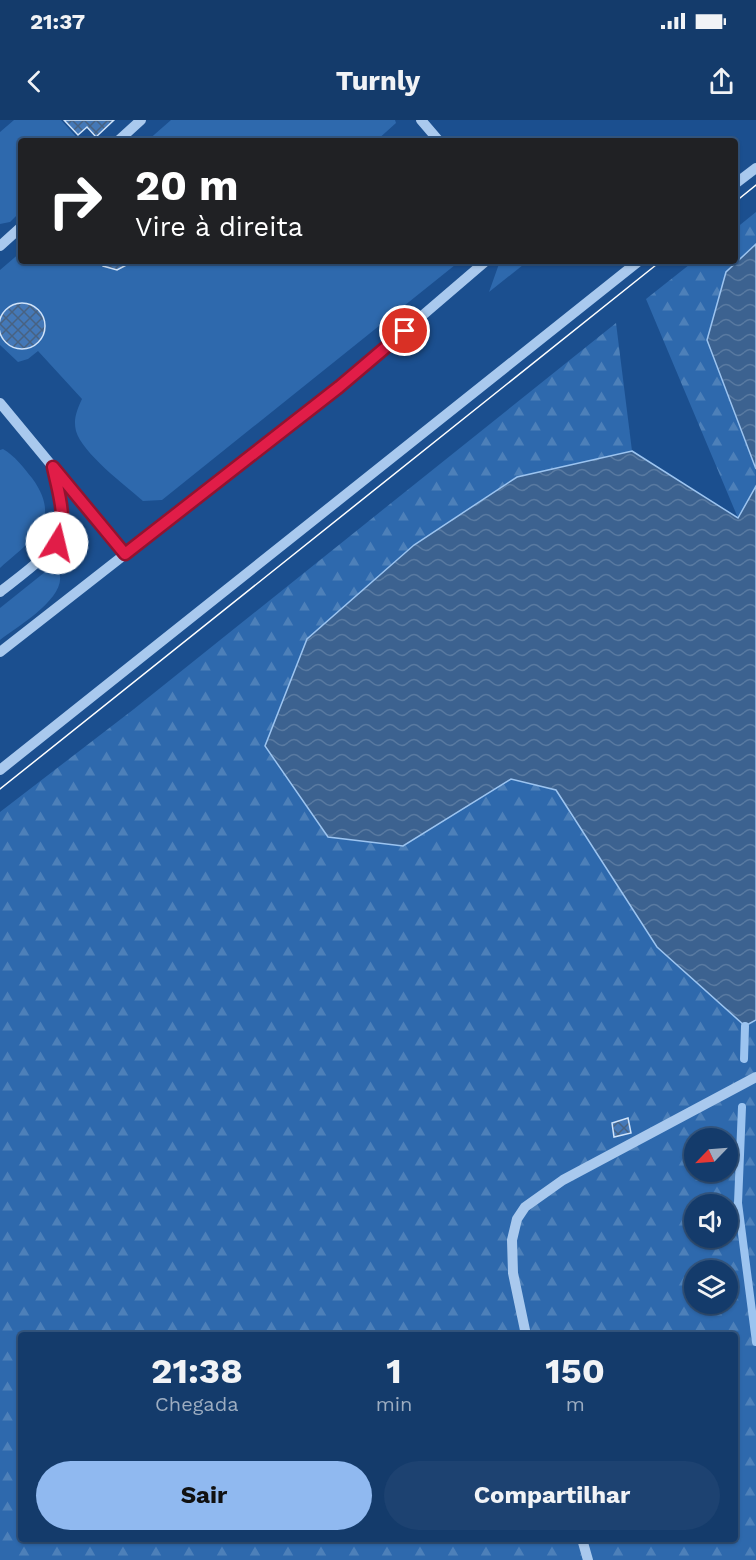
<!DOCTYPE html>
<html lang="pt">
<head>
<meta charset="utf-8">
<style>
  body { margin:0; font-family:"Work Sans",sans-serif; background:#1d4271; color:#f1f3f6; height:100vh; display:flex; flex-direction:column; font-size:22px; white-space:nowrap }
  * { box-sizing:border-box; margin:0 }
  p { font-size:20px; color:#9dadc1 }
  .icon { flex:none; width:33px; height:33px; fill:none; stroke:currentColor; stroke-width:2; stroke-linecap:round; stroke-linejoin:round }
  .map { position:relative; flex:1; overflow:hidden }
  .side { position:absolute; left:18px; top:1212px; width:720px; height:210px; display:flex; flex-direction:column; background:#143b6b; border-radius:6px; box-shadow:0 2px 4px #0004,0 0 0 2px #33557e }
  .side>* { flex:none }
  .hud { position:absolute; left:18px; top:18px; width:720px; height:126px; border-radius:6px; box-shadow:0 2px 4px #0004,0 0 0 2px #33557e; background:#202124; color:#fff; overflow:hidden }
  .needle { width:39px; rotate:245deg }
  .fabs { position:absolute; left:684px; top:1008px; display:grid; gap:12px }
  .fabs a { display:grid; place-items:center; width:54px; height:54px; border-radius:50%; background:#143b6b; box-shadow:0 2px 4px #0004,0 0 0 2px #33557e; font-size:30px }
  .pin { position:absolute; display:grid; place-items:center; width:51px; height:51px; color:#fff; margin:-26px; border:3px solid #fff; border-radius:50%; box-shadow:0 2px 6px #0007 }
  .me { position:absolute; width:66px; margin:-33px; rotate:9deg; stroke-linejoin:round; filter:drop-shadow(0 0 4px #0008) }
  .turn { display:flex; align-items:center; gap:21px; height:126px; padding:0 18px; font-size:27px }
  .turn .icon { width:78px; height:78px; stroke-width:2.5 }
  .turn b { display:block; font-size:42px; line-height:51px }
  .eta { display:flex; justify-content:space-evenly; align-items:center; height:102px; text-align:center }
  .eta b { font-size:36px; font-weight:700; line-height:42px }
  .button { display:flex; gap:12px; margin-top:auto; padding:12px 18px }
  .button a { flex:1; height:69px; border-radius:36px; background:#90b9f0; color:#111; font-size:24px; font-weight:700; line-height:69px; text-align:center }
  .button a+a { background:#1d4271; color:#f1f3f6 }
  .status { display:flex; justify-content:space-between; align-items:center; height:42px; padding:0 30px; background:#143b6b; direction:ltr }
  .status svg { height:16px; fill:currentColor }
  header { display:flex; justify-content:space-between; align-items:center; height:78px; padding:0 18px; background:#143b6b; font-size:27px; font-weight:700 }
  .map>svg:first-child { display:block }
</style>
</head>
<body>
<div class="status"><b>21:37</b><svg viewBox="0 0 49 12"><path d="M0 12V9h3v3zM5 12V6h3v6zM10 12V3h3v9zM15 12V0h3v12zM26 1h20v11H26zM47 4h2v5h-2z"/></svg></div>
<header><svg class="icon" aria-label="back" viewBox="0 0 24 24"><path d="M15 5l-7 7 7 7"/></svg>Turnly<svg class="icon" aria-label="share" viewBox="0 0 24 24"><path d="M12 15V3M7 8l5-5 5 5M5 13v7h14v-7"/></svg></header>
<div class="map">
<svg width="756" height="1440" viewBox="0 0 756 1440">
  <defs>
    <pattern id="forest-firs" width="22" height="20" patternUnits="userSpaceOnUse" patternTransform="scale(1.5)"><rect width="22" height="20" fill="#2e69ad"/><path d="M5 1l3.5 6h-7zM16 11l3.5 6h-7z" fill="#4d80b9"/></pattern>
    <pattern id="water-waves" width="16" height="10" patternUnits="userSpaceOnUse" patternTransform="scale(1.5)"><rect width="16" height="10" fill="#3c6290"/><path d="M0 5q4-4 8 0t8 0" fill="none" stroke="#597aa1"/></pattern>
    <pattern id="building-cross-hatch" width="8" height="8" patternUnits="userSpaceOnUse" patternTransform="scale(1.5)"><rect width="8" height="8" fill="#4478b7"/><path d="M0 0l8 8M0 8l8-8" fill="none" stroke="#486282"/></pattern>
  </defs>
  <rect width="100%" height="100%" fill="#1b4f8f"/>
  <path fill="#2e69ad" d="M14 0H61L80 21H21V91L10 102 0 104V12Z
    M171 0H395L396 3 376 21H147Z
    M21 132V141H460L162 380 143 381C126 366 82 333 76 311 73 299 77 290 82 279L38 231 28 239 18 242 0 225V150Z
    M500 141H528L489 172Z
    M3 329C15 336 23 347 32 358 64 402 31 420 0 448V330Z
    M57 448C74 474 18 506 0 520V488L45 452Z"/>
  <path fill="url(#forest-firs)" fill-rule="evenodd" d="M756 92V124L726 152 707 220 756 349V366L738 398 646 179 694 141H735V109Z
    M616 203 632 331 517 357 265 626 328 717 403 726 511 659 556 670 657 827 745 906 756 900V1440H0V692L134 589ZM694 1018H728V1052H694ZM694 1084H728V1118H694ZM694 1150H728V1184H694ZM21 1215H735V1419H21Z"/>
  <path fill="url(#water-waves)" stroke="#9cc4f0" stroke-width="1.5" d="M756 124V349L707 220 726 152Z
    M632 331 738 398 756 366V900L745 906 657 827 556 670 511 659 403 726 328 717 265 626 307 519 414 425 517 357Z"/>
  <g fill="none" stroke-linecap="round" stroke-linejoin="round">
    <path stroke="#9cc4f0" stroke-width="8" d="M744 939 745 906
      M742 987 738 1083 756 1222"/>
  </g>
  <path fill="url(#building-cross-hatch)" stroke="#cfe3fa" stroke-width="1.5" d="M64 0H114L96 17 87 7 78 15Z
    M98 141H134L117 150 103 146Z
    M-1 206a23 23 0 1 1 46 0a23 23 0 1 1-46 0Z
    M628 998 631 1013 614 1017 612 1003Z"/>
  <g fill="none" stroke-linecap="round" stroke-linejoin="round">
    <path stroke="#a9c9ee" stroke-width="10" d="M421 0 439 21
      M118 21 141 0
      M735 64 756 48
      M0 126 21 107
      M0 283 125 434
      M0 472C16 459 58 430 62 411 66 393 57 369 54 351
      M0 532 339 267 486 141
      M0 650 639 141
      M526 1215 513 1153 512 1120 517 1099 525 1087 563 1060 756 957
      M582 1419 588 1440"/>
    <path stroke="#fff" stroke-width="1.5" d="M735 82 756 65
      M0 669 661 141"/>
  </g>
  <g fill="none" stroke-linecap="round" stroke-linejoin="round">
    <g stroke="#92132f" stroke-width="15">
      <path id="route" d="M57 423C68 398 58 372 53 347L125 434 339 267 405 211"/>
    </g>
    <use href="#route" stroke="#e11d48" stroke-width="10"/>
  </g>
</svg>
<div class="fabs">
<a><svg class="needle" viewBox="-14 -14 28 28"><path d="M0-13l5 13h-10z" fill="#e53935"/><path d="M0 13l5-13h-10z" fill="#9dadc1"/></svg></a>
<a><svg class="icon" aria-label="sound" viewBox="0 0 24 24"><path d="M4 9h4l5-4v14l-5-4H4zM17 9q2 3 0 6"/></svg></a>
<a><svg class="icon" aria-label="layers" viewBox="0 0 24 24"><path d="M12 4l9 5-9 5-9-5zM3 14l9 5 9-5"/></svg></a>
</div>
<div class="pin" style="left:405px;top:211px;background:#d93025"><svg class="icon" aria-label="arrive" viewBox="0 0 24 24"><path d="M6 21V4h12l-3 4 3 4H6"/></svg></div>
<svg class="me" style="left:57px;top:423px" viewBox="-20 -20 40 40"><circle r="19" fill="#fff"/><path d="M0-13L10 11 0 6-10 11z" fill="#e11d48"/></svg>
<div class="hud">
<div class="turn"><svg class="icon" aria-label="right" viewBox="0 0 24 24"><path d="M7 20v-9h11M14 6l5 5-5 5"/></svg><div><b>20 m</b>Vire à direita</div></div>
</div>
<section class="side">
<div class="eta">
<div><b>21:38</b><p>Chegada</p></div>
<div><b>1</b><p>min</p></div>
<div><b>150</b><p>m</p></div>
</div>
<div class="button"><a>Sair</a><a>Compartilhar</a></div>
</section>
</div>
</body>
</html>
